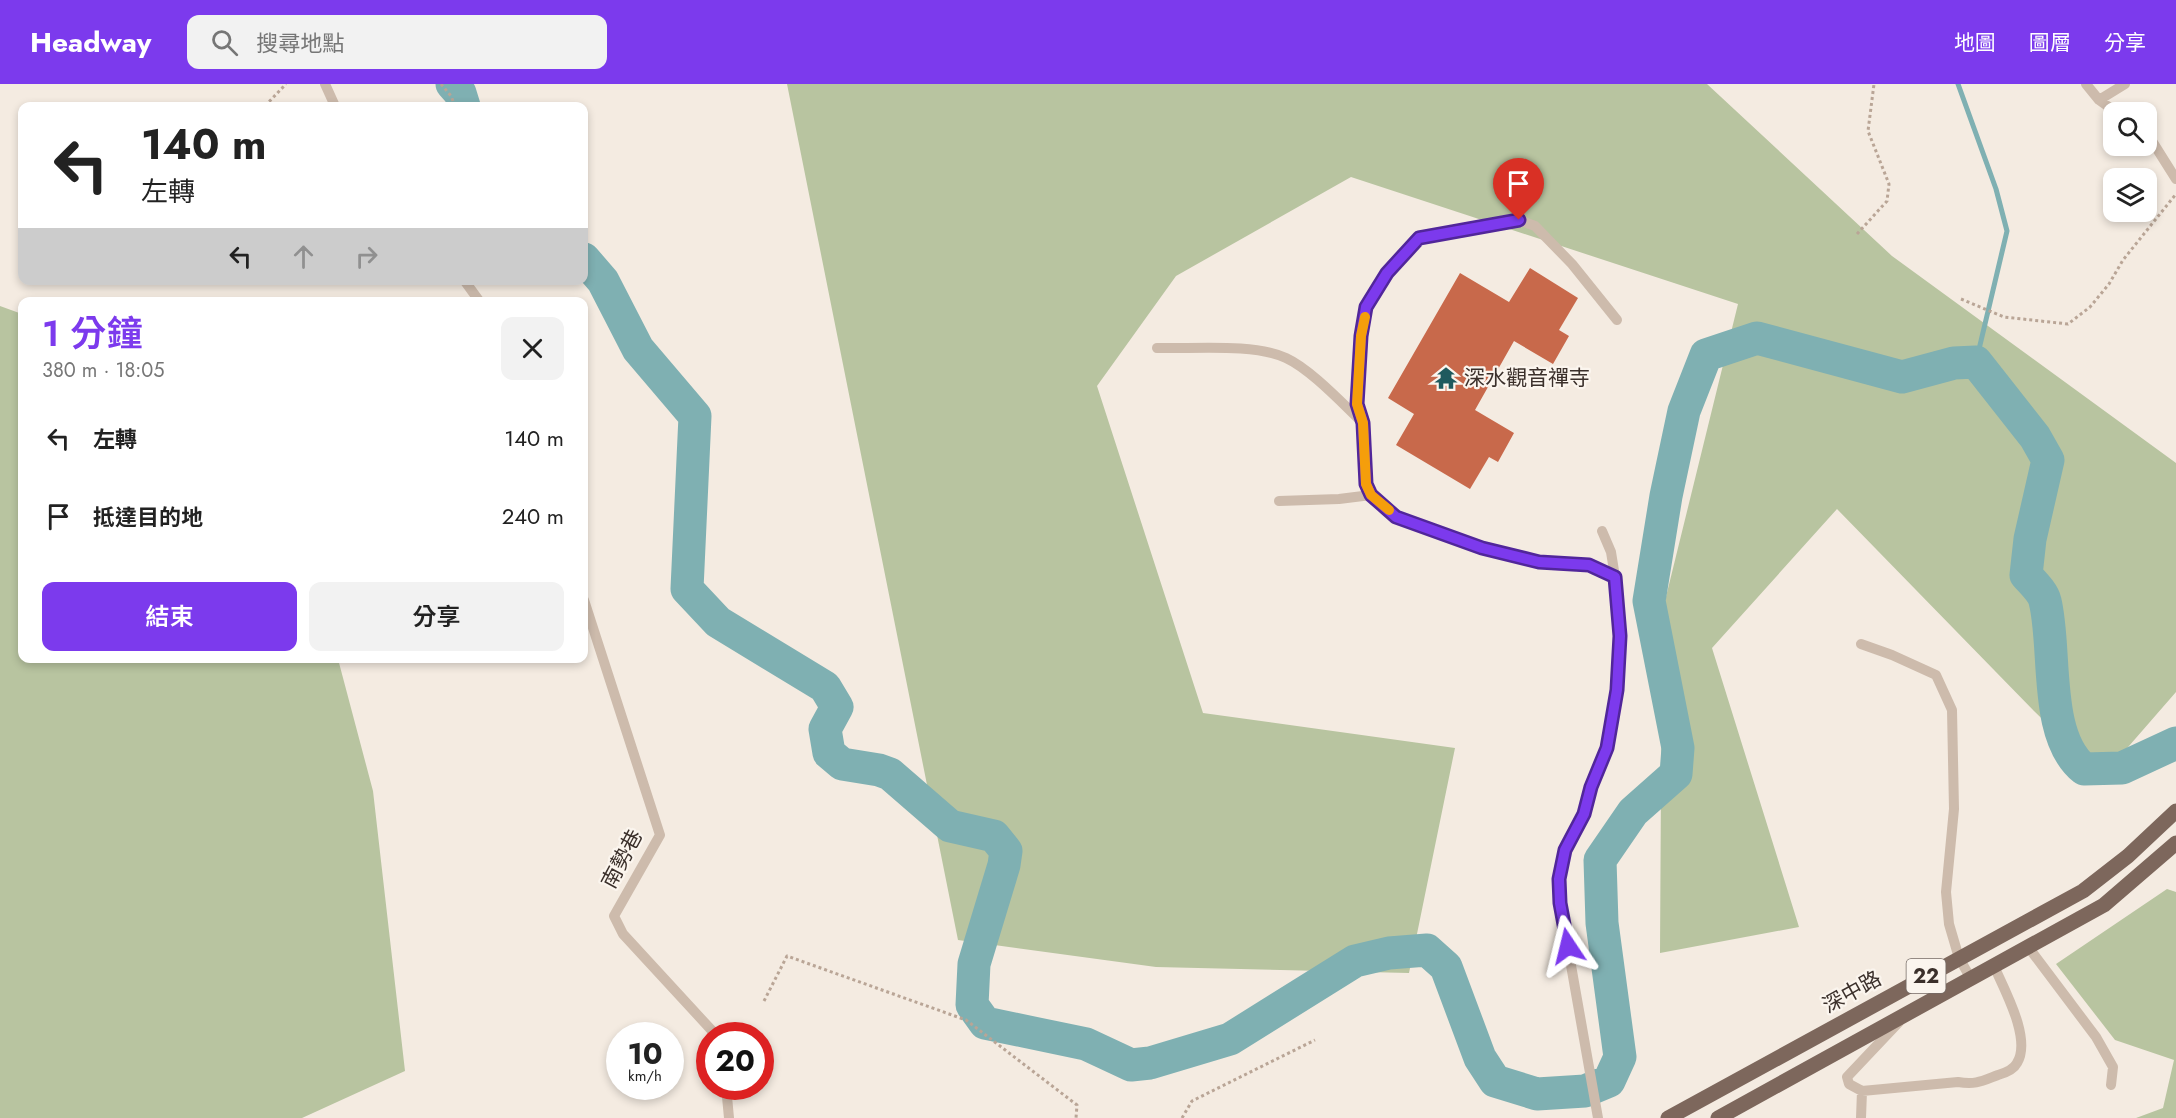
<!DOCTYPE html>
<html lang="zh-TW">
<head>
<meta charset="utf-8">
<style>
  body { margin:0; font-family:Jost,"Noto Sans TC",sans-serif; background:#f2f2f2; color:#222; height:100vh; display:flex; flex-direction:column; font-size:22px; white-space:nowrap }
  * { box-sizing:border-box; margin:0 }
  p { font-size:20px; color:#767676 }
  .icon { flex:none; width:33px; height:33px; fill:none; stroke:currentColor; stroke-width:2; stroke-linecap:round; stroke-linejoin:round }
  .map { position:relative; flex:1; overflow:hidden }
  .panel { position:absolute; left:18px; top:213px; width:570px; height:366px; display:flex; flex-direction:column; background:#fff; border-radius:12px; box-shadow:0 3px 9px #0003 }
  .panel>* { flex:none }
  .guide { position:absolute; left:18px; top:18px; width:570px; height:183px; border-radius:12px; box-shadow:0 3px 9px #0003; background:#fff; color:#222; overflow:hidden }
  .controls { position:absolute; left:2103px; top:18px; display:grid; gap:12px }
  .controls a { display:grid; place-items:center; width:54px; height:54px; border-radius:12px; background:#fff; box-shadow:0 3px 9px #0003; font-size:30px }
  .speed { position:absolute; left:606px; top:938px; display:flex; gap:12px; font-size:30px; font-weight:700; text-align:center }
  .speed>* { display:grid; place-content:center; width:78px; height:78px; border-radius:50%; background:#fff; box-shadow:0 3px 9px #0003; line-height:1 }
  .speed small { font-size:15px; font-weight:400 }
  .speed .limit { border:9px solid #d22; background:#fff; color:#111 }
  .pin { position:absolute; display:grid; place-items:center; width:51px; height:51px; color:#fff; margin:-62px -26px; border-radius:50% 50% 50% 0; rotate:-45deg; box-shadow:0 0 6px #0007 }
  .pin .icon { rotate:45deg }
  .me { position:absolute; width:66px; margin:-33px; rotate:350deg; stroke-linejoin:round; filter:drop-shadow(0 0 4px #0008) }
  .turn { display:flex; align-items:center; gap:21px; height:126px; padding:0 24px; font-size:27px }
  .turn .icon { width:78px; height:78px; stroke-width:2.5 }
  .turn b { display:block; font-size:42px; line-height:51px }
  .lanes { display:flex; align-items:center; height:57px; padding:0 24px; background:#0003; justify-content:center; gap:30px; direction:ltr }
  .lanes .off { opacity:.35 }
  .round { display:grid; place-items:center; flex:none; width:63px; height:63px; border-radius:12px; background:#f2f2f2 }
  .headline { display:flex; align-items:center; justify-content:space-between; height:102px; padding:0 24px }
  h1 { font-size:36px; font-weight:600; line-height:45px; color:#7c3aed }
  .action { display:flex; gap:12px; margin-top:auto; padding:12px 24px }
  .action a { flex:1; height:69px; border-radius:12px; background:#7c3aed; color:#fff; font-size:24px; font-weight:600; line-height:69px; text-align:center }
  .action a+a { background:#f2f2f2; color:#222 }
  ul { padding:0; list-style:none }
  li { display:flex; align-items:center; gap:18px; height:78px; padding:0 24px }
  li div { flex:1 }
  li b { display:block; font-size:22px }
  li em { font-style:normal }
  header { display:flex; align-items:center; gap:36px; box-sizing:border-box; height:84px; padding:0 30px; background:#7c3aed; color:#fff }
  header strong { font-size:28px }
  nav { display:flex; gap:33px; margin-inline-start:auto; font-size:21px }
  .search { width:420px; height:54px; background:#f2f2f2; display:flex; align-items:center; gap:15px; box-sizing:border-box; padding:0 21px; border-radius:12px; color:#767676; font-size:22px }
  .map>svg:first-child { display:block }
</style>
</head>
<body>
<header>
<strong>Headway</strong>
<div class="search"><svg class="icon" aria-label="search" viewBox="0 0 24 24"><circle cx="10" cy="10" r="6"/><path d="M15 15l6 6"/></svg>搜尋地點</div>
<nav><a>地圖</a><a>圖層</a><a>分享</a></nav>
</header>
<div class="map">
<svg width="2176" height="1034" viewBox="0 0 2176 1034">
  <rect width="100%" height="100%" fill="#f4ebe1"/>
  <path fill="#b8c4a0" d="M787 0H1707L1892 172 2176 379V608L2102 693 2034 627 1837 425 1712 564 1799 843 1660 869 1662 529 1738 220 1351 93 1176 192 1097 302 1203 629 1455 664 1409 889 1156 883 958 856Z
    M0 222 22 230V574L338 575 373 707 405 987 302 1034H0Z
    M2167 805 2176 808V1034H2136L2163 1024 2174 976 2115 956 2056 880Z"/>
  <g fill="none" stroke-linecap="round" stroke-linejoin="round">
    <path stroke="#7fb0b2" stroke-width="5" d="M1958 0 1996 105 2007 147 1976 278"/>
    <path stroke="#7fb0b2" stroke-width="33" d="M452 0 460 9 464 22
      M584 175 603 197 638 265 695 332 687 505 718 538 825 603 837 623 825 645 829 669 842 680 879 686 890 690 950 742 994 752 1006 767 1004 781 974 880 972 921 985 939 1086 960 1131 981 1150 979 1230 955 1355 877 1389 869 1427 866 1446 883 1480 974 1495 997 1537 1010 1585 1007 1609 997 1620 973 1602 839 1600 776 1633 728 1676 690 1678 664 1649 517 1666 412 1684 327 1706 271 1757 254 1902 293 1954 279 1976 278 2035 353 2048 376 2030 455 2026 491C2032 498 2043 508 2045 517 2057 565 2043 652 2084 685L2122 684 2176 659"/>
  </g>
  <path fill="#c8694b" d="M1530 184 1578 214 1559 246 1569 252 1553 280 1514 257 1475 326 1514 349 1498 378 1489 373 1470 405 1396 361 1414 330 1388 314 1460 189 1509 218Z"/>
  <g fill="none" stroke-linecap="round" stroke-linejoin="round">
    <path stroke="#b9a596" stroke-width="3" stroke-dasharray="3 3" stroke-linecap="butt" d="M441 0 451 12 455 22
      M265 22 286 0
      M1857 150 1887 117 1889 100 1868 47 1874 0
      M1961 215 2004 233 2068 240 2090 223 2109 200 2123 176 2176 110
      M764 917 787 872 966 936 1077 1021 1076 1034
      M1182 1034 1192 1017 1315 956"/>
    <path stroke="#cdbbac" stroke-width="10" d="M325 0 335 22
      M2086 0 2099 16 2116 28
      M2099 16 2125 0
      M2146 53 2152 57 2176 95
      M464 196 480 218
      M1157 264C1193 265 1255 259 1286 274 1310 285 1341 318 1361 337
      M1279 417 1339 415 1371 411
      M1615 493 1589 481 1539 478 1482 464 1396 433 1371 411 1366 400 1363 339 1357 320 1361 252 1366 223 1387 189 1419 154 1519 136 1535 142 1572 180 1617 236
      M584 516 660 751 614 832 623 850 716 951
      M1861 560 1892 571 1936 591 1952 626 1954 725 1946 808 1949 840 1959 874 1970 893
      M2029 864 2096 953 2113 983 2111 1001
      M1899 938 1847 993 1849 1000 1862 1007 1958 998C1976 1001 1982 997 1998 991 2005 989 2014 985 2017 979 2032 955 2004 905 1994 882
      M726 1002 729 1034
      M1598 1034 1560 819 1559 795 1565 766 1584 730 1591 703 1607 664 1617 606 1620 553 1615 493 1611 468 1602 447
      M1861 1034 1862 1007"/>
    <path stroke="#7d675c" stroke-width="15" d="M1668 1034 2083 807 2128 772 2176 727
      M1718 1034 2104 821 2176 759"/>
  </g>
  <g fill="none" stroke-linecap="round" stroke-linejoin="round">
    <g stroke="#51269a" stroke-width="15">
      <path id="route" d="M1519 136 1419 154 1387 189 1366 223 1361 252 1357 320 1363 339 1366 400 1371 411 1396 433 1482 464 1539 478 1589 481 1615 493 1620 552 1617 606 1607 664 1591 703 1584 730 1565 766 1559 795 1560 819 1568 862"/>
    </g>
    <use href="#route" stroke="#7c3aed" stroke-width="10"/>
    <path stroke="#f59e0b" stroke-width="10" d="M1365 233 1361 252 1357 320 1363 339 1366 400 1371 411 1389 426"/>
  </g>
  <defs>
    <g id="temple-bare" transform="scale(1.8)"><path d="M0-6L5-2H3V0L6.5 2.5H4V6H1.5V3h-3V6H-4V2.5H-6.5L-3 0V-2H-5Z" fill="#1f5a5e" stroke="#fbf5ee" stroke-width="2.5" paint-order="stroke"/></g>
  </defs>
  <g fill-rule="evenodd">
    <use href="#temple-bare" x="1446" y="294"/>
  </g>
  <g text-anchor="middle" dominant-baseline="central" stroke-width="4.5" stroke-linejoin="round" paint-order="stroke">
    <rect fill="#fbf5ee" stroke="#756b66" stroke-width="1.5" x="1906.5" y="875" width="39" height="34" rx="4.5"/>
    <g font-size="20" font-weight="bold" fill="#3b302b">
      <text x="1926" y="892">22</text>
    </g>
    <g font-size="21" fill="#3b302b" stroke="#fbf5ee" text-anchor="start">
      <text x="1464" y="294">深水觀音禪寺</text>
    </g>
    <g font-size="21" fill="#3b302b" stroke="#fbf5ee">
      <text transform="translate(622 775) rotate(-62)">南勢巷</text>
      <text transform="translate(1852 908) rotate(-29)">深中路</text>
    </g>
  </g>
</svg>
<div class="controls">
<a><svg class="icon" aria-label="search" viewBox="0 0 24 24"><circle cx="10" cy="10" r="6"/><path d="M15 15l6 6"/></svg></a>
<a><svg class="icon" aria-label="layers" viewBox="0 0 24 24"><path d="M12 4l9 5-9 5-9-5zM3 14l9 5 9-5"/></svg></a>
</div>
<div class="speed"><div>10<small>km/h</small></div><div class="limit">20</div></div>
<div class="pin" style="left:1519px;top:136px;background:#d93025"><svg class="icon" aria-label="arrive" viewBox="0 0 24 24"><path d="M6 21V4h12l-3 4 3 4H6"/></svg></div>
<svg class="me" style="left:1568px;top:862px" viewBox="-20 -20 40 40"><path d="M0-17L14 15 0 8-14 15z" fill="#7c3aed" stroke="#fff" stroke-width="4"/></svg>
<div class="guide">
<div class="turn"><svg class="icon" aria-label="left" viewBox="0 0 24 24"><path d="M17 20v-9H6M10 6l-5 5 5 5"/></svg><div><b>140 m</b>左轉</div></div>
<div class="lanes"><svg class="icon" aria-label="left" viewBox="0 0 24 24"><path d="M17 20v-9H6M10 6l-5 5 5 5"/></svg><svg class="icon off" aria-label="ahead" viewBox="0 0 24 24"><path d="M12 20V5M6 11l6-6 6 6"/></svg><svg class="icon off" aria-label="right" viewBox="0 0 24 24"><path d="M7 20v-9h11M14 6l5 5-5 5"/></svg></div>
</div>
<section class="panel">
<div class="headline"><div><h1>1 分鐘</h1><p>380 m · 18:05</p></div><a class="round"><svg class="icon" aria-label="close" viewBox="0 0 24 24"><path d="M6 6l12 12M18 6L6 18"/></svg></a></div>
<ul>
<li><svg class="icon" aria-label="left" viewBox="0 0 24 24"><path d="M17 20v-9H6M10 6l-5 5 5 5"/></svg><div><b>左轉</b></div><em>140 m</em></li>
<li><svg class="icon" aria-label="arrive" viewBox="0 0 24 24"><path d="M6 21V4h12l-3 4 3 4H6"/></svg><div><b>抵達目的地</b></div><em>240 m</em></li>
</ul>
<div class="action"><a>結束</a><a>分享</a></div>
</section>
</div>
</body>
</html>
